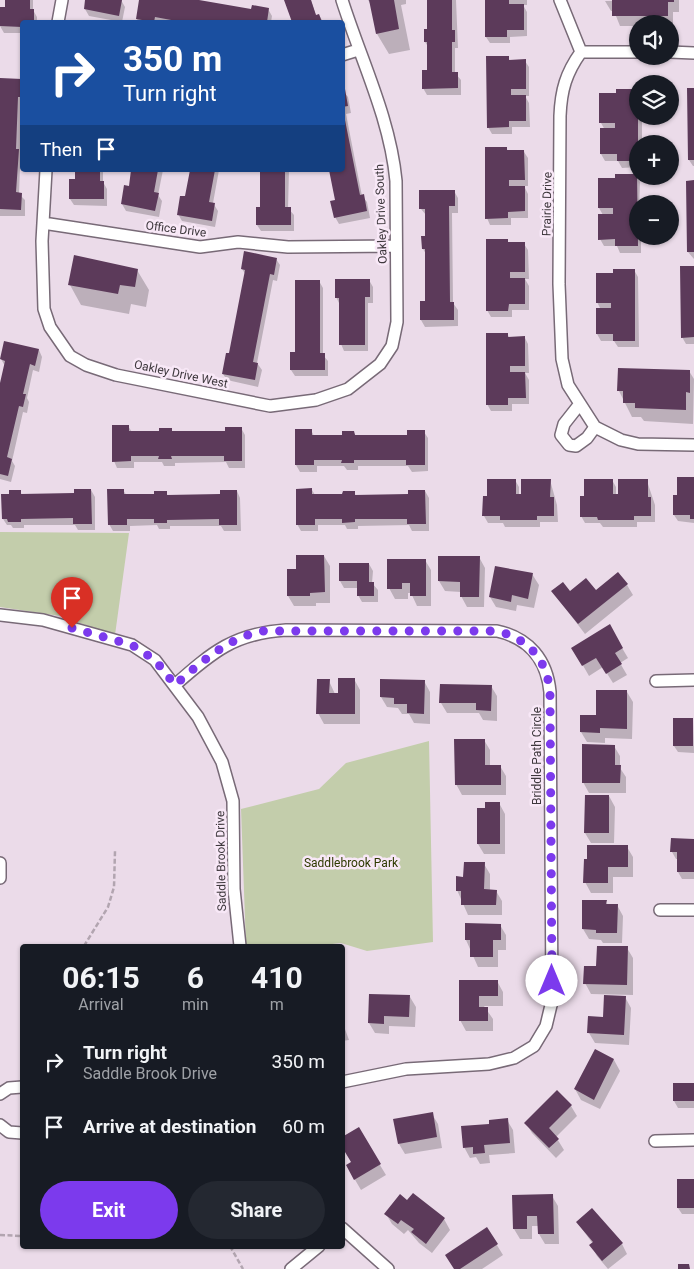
<!DOCTYPE html>
<html lang="en">
<head>
<meta charset="utf-8">
<style>
  body { margin:0; font-family:Roboto,sans-serif; background:#242831; color:#f1f3f6; height:100vh; display:flex; flex-direction:column; font-size:19px; white-space:nowrap }
  * { box-sizing:border-box; margin:0 }
  p { font-size:16px; color:#9ea1a6 }
  .icon { flex:none; width:28px; height:28px; fill:none; stroke:currentColor; stroke-width:2; stroke-linecap:round; stroke-linejoin:round }
  .map { position:relative; flex:1; overflow:hidden }
  .details { position:absolute; left:20px; top:944px; width:325px; height:305px; display:flex; flex-direction:column; background:#171b24; border-radius:5px; box-shadow:0 1px 4px #0004 }
  .details>* { flex:none }
  .banner { position:absolute; left:20px; top:20px; width:325px; height:152px; border-radius:5px; box-shadow:0 1px 4px #0004; background:#1a4fa0; color:#fff; overflow:hidden }
  .controls { position:absolute; left:629px; top:15px; display:grid; gap:10px }
  .controls a { display:grid; place-items:center; width:50px; height:50px; border-radius:50%; background:#171b24; box-shadow:0 1px 4px #0004; font-size:25px }
  .pin { position:absolute; display:grid; place-items:center; width:42px; height:42px; color:#fff; margin:-51px -21px; border-radius:50% 50% 50% 0; rotate:-45deg; box-shadow:0 0 5px #0007 }
  .pin .icon { rotate:45deg }
  .me { position:absolute; width:55px; margin:-28px; rotate:0deg; stroke-linejoin:round; filter:drop-shadow(0 0 4px #0008) }
  .turn { display:flex; align-items:center; gap:18px; height:105px; padding:0 20px; font-size:22px }
  .turn .icon { width:65px; height:65px; stroke-width:2.5 }
  .turn b { display:block; font-size:35px; line-height:42px }
  .then { display:flex; align-items:center; height:48px; padding:0 20px; background:#0003; gap:10px; font-size:19px }
  .eta { display:flex; justify-content:space-evenly; align-items:center; height:85px; text-align:center }
  .eta b { font-size:30px; font-weight:700; line-height:35px }
  .primary-button { display:flex; gap:10px; margin-top:auto; padding:10px 20px }
  .primary-button a { flex:1; height:58px; border-radius:30px; background:#7c3aed; color:#fff; font-size:20px; font-weight:700; line-height:58px; text-align:center }
  .primary-button a+a { background:#242831; color:#f1f3f6 }
  ul { padding:0; list-style:none }
  li { display:flex; align-items:center; gap:15px; height:65px; padding:0 20px }
  li div { flex:1 }
  li b { display:block; font-size:19px }
  li em { font-style:normal }
  .map>svg:first-child { display:block }
</style>
</head>
<body>
<div class="map">
<svg width="694" height="1269" viewBox="0 0 694 1269">
  <rect width="100%" height="100%" fill="#ebdbe9"/>
  <path fill="#c3cdab" d="M0 532 129 533 115 635 60 616 0 607Z
    M429 741 433 942 367 951 341 943 315 946H246L241 809 319 789 346 763Z"/>
  <path fill="#0003" d="M6 0H33V10L37 17V22H22V33H4L0 26 6 9Z
    M87 0H121L125 7 122 22 89 16 85 9Z
    M140 0H192L252 11 268 9 272 16 271 22H139L137 19Z
    M286 0H311L316 16 319 15 323 22H293Z
    M368 0H406V4L401 5 410 50 389 54 377 34 372 6Z
    M428 0H456L458 48H455V73L461 80V95H427L423 88 429 71V48L425 42 428 30Z
    M486 0H527V5H523L527 12V36L510 37V43H490L486 37Z
    M679 0V12H673V26H670V24H638V26H620L614 11H611L605 1Z
    M508 57 510 61H525L529 67V96H525L529 103 530 127H512V134H492L488 127Z
    M0 80 22 82 20 153 22 157V168L20 167 19 194 25 200V216H0Z
    M694 89V166H693L689 160Z
    M342 90 348 97 351 113 346 114 362 196 367 202 370 218 339 224 335 217 336 201 330 170H342Z
    M642 116V144H638V167L622 168 618 161H605L601 154 605 130 601 123Z
    M506 148 509 152H524L528 158V186H524L528 194V218H511V225H490L487 218Z
    M76 170H103V182L107 189V206L74 205 70 199 76 181Z
    M133 170H163L158 195 162 201 159 217 126 211 122 204 130 187Z
    M191 170H219L213 203 218 211 215 227 182 221 178 214 186 198Z
    M261 170H289L288 208 294 215V231H261L257 225 261 208Z
    M636 176 640 182 638 236H641V253H620L617 246H604L600 239 603 215 599 208 616 180Z
    M688 182H694V259L688 252Z
    M454 191 458 198V213H452L453 303 458 310V326L425 327 421 320V303H426V254L423 249V238H426V215L421 209Z
    M507 240 509 244H524L528 250 529 279H525L529 286V310H512V317H491L487 310Z
    M276 259 280 265 277 281 273 280 257 363 262 370 258 387 227 380 223 374 230 355 246 275 242 269Z
    M694 267V344H686L682 337Z
    M137 270 149 290 146 307 131 304 129 314 81 305 70 285Z
    M634 270 638 277 639 347H618L614 341H601L597 334 601 310 597 302 614 274Z
    M369 280 373 287V303H368V351H344L341 344 340 305 336 297Z
    M319 281 323 288V355L328 361V376H295L291 370Z
    M507 334 510 338H525L528 344 529 373H525L529 380V404H512V411H491L487 404Z
    M39 350 42 357 39 372 33 370 27 398 29 402 27 413 23 412 12 461 15 466 11 482 0 479V389L5 366 1 359Z
    M689 371 694 379 693 424 644 421 641 417H632L619 391Z
    M128 426 132 432H160L171 429 173 433 226 432 241 428 245 435V468H229L226 462 175 463V466H164L162 462H134V468H117L114 461Z
    M311 430 314 436H343L354 433 356 436H409L424 432 428 438V471L412 472 408 466H358V470H347L344 466H317V472H300L296 465Z
    M694 479V523L678 521 674 515 678 496Z
    M515 480 519 487V496L550 480 557 505 558 522H540V527H505L503 523H488L484 516V497H488Z
    M612 480 616 487V496L647 481 655 505V522H637V527H603L600 523H585L581 516 585 498Z
    M91 490 95 497V530H78L75 525H24V528H13L11 525H7L3 519 10 495 20 491 22 495H75Z
    M123 490 127 496 155 495 166 492 168 496H221L237 491 240 498 241 531H224L221 526H170V529H159L157 525 130 526V531H113L109 524Z
    M312 490 315 495H344L354 492 356 496H409L425 491 429 498V531H412L409 525 358 526V529H347L345 525H318V531H301L297 524Z
    M324 556 330 566V603H316V606H294L288 596 297 570Z
    M479 557 485 568 484 607H467L461 596V592L445 591 439 581Z
    M425 560 431 570V606H417L411 593H408V599H395L389 588Z
    M369 564 373 571 372 583 378 590V602H362L358 595V588H344L340 581Z
    M532 574 539 585 534 608 517 605 516 611 496 607 490 597Z
    M627 585 633 595 585 634 553 592H596Z
    M609 626 628 658 620 663 627 675 613 683 603 667 589 676 573 648Z
    M354 679 360 690V724H324L318 713 329 681 335 694H339Z
    M424 681 430 692V724L414 723 409 714H402L398 708 387 707 381 697Z
    M491 686 497 696V721L483 720 479 713H447L441 703Z
    M627 692 633 702 632 739 605 738V743L587 742 581 732Z
    M693 720 694 753 678 752 674 746Z
    M484 740 490 750V766H500L506 776V795H462L456 784Z
    M614 746 620 756V768L626 777V793H589L583 782Z
    M609 796 615 807 614 843H591L585 833Z
    M499 803 505 814V854H484L478 844 486 810Z
    M672 840H694V879H682L678 872V859H676L672 852Z
    M627 847 633 857V877H613V893H591L585 882 588 860Z
    M484 864 490 874V891H496L502 901V915H468L457 890 464 878Z
    M606 902 608 905H617L623 916 622 943H603L601 940 589 939 583 929Z
    M466 924 500 925 506 935V950H498V967H478L466 940Z
    M627 948 633 958V995L591 994 585 983 597 967Z
    M460 981H497L503 992V1006H484L493 1019V1031H466L460 1020Z
    M370 995 410 997 416 1007 415 1027 389 1026V1034L375 1033 369 1023Z
    M625 997 631 1008 629 1045 595 1043 589 1033Z
    M342 1021 349 1040 342 1041Z
    M595 1051 614 1060 620 1071 600 1109 581 1100 575 1089Z
    M694 1084V1108H678L674 1101Z
    M557 1092 571 1106 577 1116 556 1137 564 1150 556 1158 532 1133 526 1123Z
    M432 1114 438 1124 442 1148 405 1154 399 1144Z
    M507 1120 513 1130 515 1153 489 1155 490 1163 480 1164 476 1157 470 1158 464 1147 490 1125Z
    M358 1129 386 1175 361 1190 347 1166 353 1162Z
    M694 1180V1214H682L678 1208Z
    M413 1195 444 1219 450 1230 432 1253 419 1243 408 1230 404 1234 392 1224 386 1214 407 1202Z
    M513 1196H552L558 1206 559 1244H545L539 1234V1226H532V1239H520L514 1229Z
    M577 1222 622 1244 627 1254 608 1269 597 1256 591 1245 593 1244Z
    M487 1229 503 1255 482 1269H454Z"/>
  <path fill="#5c3a5a" d="M5 0H30V9H34V22H22V27L0 26V7H5Z
    M85 0H122L119 16 84 9Z
    M139 0H199L251 9 252 5 269 8 267 22H182L155 17 154 22 136 19Z
    M284 0H311L316 15 319 14 322 22H292Z
    M369 0H394L399 29 376 34Z
    M427 0H452V30H455V42H452V72H458V88L422 89V70H427V42H424V29H427Z
    M485 0H509V4H524V30H507V37H485Z
    M612 0H674V2H668V16H612Z
    M486 56H509V60L526 59V89H511V95H526V121H509V127L487 128Z
    M0 78 22 79V97H18L16 149H19L16 192 22 193 21 210 0 209Z
    M687 88H694V160H688Z
    M342 89H345L348 106 342 107Z
    M616 89H638V161H617V154H600V128H615V123H599V93H616Z
    M343 110 360 195 364 194 367 211 334 218 330 201 335 200 329 170H342Z
    M485 147H507V150H524L525 180H509V186H525V211L508 212V218L485 219Z
    M75 170H100V181H104V199H69V179H75Z
    M131 170H158L154 192 159 193 155 211 121 204 124 185 129 186Z
    M190 170H215L209 202 215 203 212 221 177 215 180 196H185Z
    M260 170H285V207H291V225H256V207H260Z
    M615 174H637L638 246H615V239L598 240V214H613V208H598V178H615Z
    M694 180V252H687L686 181Z
    M419 190H455V206H449L450 302H454V320H420V301H425V249H422L421 236H425V209H419Z
    M486 239H508V242H525V272H510V278H525V304H509L508 311H486Z
    M244 251 277 258 274 275 270 274 253 362 258 363 255 380 222 374 226 353H229L245 270 241 269Z
    M74 255 138 269 135 287 120 285 118 294 68 285Z
    M680 266H694V337L681 338Z
    M613 269H635V341H613V334H596V308H611V303H596V273H613Z
    M335 279H370V297H365V345H339V298H335Z
    M295 280H320V353H325V370H290V352H295Z
    M486 333H508V337L525 336V366H510V372H525L526 398H508V405H486Z
    M4 341 39 349 35 366 30 364 23 394H26L23 407 19 406 7 457 12 459 8 476 0 474V383L5 361 0 359Z
    M618 368 690 370V393L686 392V410L635 408V403H623V391H617Z
    M112 425H129V431H159V428H172V431H225V427H242V461H224V456H171L172 459H158L159 456H131V461L112 462Z
    M295 429H312V435H342V431H354L355 435H407V430H425V465H406V460H354V463H341L342 460H314V465H295Z
    M677 477H694V519H690V515H673V495H677Z
    M487 479H516V494H521V479H551L550 497H554V516H537V520H500V516H482L483 496H487Z
    M584 479H613V494H618V479H648V497H651V516H634V520H598L597 517H580V496H584Z
    M312 488V494H342L343 491H355V495L408 494V490H425L426 524H407V519H355V522L342 523V519H315V525H296V489Z
    M74 489H91L92 524H73V518L21 519V522H8L7 519H2L1 494H9V490H21V494L74 493Z
    M107 489H124V494H154V491H167V495L220 494V490H237V525H219V519L167 520V523H154V519H127V525H108Z
    M296 555H324L325 592 310 593V596H287V569H296Z
    M438 556H480L479 597H460V582L438 581Z
    M387 559H426V596H410V583H402V589H387Z
    M339 563H369V582H374V596H357V581H339Z
    M495 566 533 573 528 599 512 595 511 602 489 597Z
    M618 572 628 584 578 624 551 591 563 582 570 591 586 578 596 590Z
    M610 624 623 648 615 653 622 664 606 674 596 658 582 666 571 648Z
    M338 678H355V714H316L317 679H330L329 693H338Z
    M380 679 425 680 424 714 407 713V704H394V698L380 697Z
    M440 684 492 685 491 711 476 710V703H439Z
    M596 690H627V729L600 728V733L580 732V715H596Z
    M673 718H693V746H673Z
    M454 739H485V765H501V785H455Z
    M582 744 615 745V765H621L620 783H582Z
    M585 795H609V833H584Z
    M485 802H500V844H477V808H485Z
    M671 838 694 839V872H677V852H670Z
    M587 845H628V867H608V883H583L584 859H587Z
    M464 862H485L484 889 497 890 496 905H461V891H456V876L463 877Z
    M582 900H607L606 904H618L617 933H596V930L582 929Z
    M465 923 501 924V940H493V957H470V940H465Z
    M597 946H628L627 985 583 984 584 966H596Z
    M459 980H498V996H479V1007H488V1021H459Z
    M369 994 410 995 409 1017 384 1016V1024L368 1023Z
    M604 995 626 996 624 1035 587 1033 588 1016 603 1017Z
    M595 1049 614 1059 594 1100 574 1089Z
    M673 1083H694V1101H673Z
    M557 1090 572 1105 549 1128 559 1139 549 1148 524 1123Z
    M433 1112 437 1137 398 1144 393 1119Z
    M508 1118 510 1143 484 1145 485 1153 473 1154V1147L463 1148 461 1126 489 1124V1120Z
    M359 1127 381 1164 354 1180 346 1165 351 1162 342 1147V1137Z
    M677 1179H694V1208H677Z
    M413 1193 445 1218 426 1244 411 1232 414 1229 401 1220 398 1224 384 1214 400 1194 407 1200Z
    M553 1194 554 1234H538L537 1216H527V1229H513L512 1195Z
    M592 1208 623 1243 602 1261 589 1245 593 1242 576 1222Z
    M487 1227 498 1244 460 1269H454L445 1255Z
    M678 1264H689L690 1269H678Z"/>
  <g fill="none" stroke-linecap="round" stroke-linejoin="round">
    <g stroke="#786a77" stroke-width="14">
      <path id="minor" d="M560 0 581 52C566 73 561 90 560 116L559 284 562 359 568 385 595 427 621 440 638 444 694 445
        M58 22 62 0
        M581 52H638
        M670 52 694 53
        M342 55 358 50
        M46 170 42 241 44 309 50 327 70 356 86 365 116 375 270 406 316 400 348 389 380 364 392 346 397 322 396 181C390 118 361 60 342 0
        M43 223 200 247 238 242 288 247 396 246
        M579 405 564 424 561 435 569 445 576 446 587 438 595 427
        M0 615 43 620 132 645 155 660 198 717 222 762 233 801 234 889 240 946
        M656 681 694 680
        M175 685C212 652 235 633 286 630L497 631C529 638 547 660 550 692L552 1001 546 1026 534 1046 514 1058 489 1064 406 1069 342 1082
        M0 863V878
        M660 910H694
        M0 1094 9 1088 22 1087
        M0 1125 9 1132 22 1133
        M655 1141 694 1140
        M342 1228 388 1269
        M291 1269 319 1246"/>
    </g>
    <path stroke="#b2a5b0" stroke-width="2.5" stroke-dasharray="5 2.5" stroke-linecap="butt" d="M84 946 108 907 114 887 115 851
      M0 1235 22 1236
      M230 1246 243 1269"/>
    <use href="#minor" stroke="#fff" stroke-width="11"/>
  </g>
  <g fill="none" stroke-linecap="round" stroke-linejoin="round">
    <path stroke="#7c3aed" stroke-width="9" stroke-dasharray="0 16.2" d="M72 628 132 645 155 660 175 685C200 663 229 637 263 631H497C529 639 547 660 550 692L552 981"/>
  </g>
  <g text-anchor="middle" dominant-baseline="central" stroke-width="5" stroke-linejoin="round" paint-order="stroke">
    <g font-size="12" fill="#3e383d" stroke="#f8e8f7">
      <text transform="translate(547 204) rotate(-89)">Prairie Drive</text>
      <text transform="translate(381 214) rotate(-92)">Oakley Drive South</text>
      <text transform="translate(176 229) rotate(7)">Office Drive</text>
      <text transform="translate(181 374) rotate(12)">Oakley Drive West</text>
      <text transform="translate(537 756) rotate(-90)">Briddle Path Circle</text>
      <text transform="translate(221 861) rotate(-91)">Saddle Brook Drive</text>
    </g>
    <g font-size="12" fill="#2e3900" stroke="#f8e8f7">
      <text x="351" y="863">Saddlebrook Park</text>
    </g>
  </g>
</svg>
<div class="controls">
<a><svg class="icon" aria-label="sound" viewBox="0 0 24 24"><path d="M4 9h4l5-4v14l-5-4H4zM17 9q2 3 0 6"/></svg></a>
<a><svg class="icon" aria-label="layers" viewBox="0 0 24 24"><path d="M12 4l9 5-9 5-9-5zM3 14l9 5 9-5"/></svg></a>
<a>+</a>
<a>−</a>
</div>
<div class="pin" style="left:72px;top:628px;background:#d93025"><svg class="icon" aria-label="arrive" viewBox="0 0 24 24"><path d="M6 21V4h12l-3 4 3 4H6"/></svg></div>
<svg class="me" style="left:552px;top:981px" viewBox="-20 -20 40 40"><circle r="19" fill="#fff"/><path d="M0-13L10 11 0 6-10 11z" fill="#7c3aed"/></svg>
<div class="banner">
<div class="turn"><svg class="icon" aria-label="right" viewBox="0 0 24 24"><path d="M7 20v-9h11M14 6l5 5-5 5"/></svg><div><b>350 m</b>Turn right</div></div>
<div class="then">Then<svg class="icon" aria-label="arrive" viewBox="0 0 24 24"><path d="M6 21V4h12l-3 4 3 4H6"/></svg></div>
</div>
<section class="details">
<div class="eta">
<div><b>06:15</b><p>Arrival</p></div>
<div><b>6</b><p>min</p></div>
<div><b>410</b><p>m</p></div>
</div>
<ul>
<li><svg class="icon" aria-label="right" viewBox="0 0 24 24"><path d="M7 20v-9h11M14 6l5 5-5 5"/></svg><div><b>Turn right</b><p>Saddle Brook Drive</p></div><em>350 m</em></li>
<li><svg class="icon" aria-label="arrive" viewBox="0 0 24 24"><path d="M6 21V4h12l-3 4 3 4H6"/></svg><div><b>Arrive at destination</b></div><em>60 m</em></li>
</ul>
<div class="primary-button"><a>Exit</a><a>Share</a></div>
</section>
</div>
</body>
</html>
